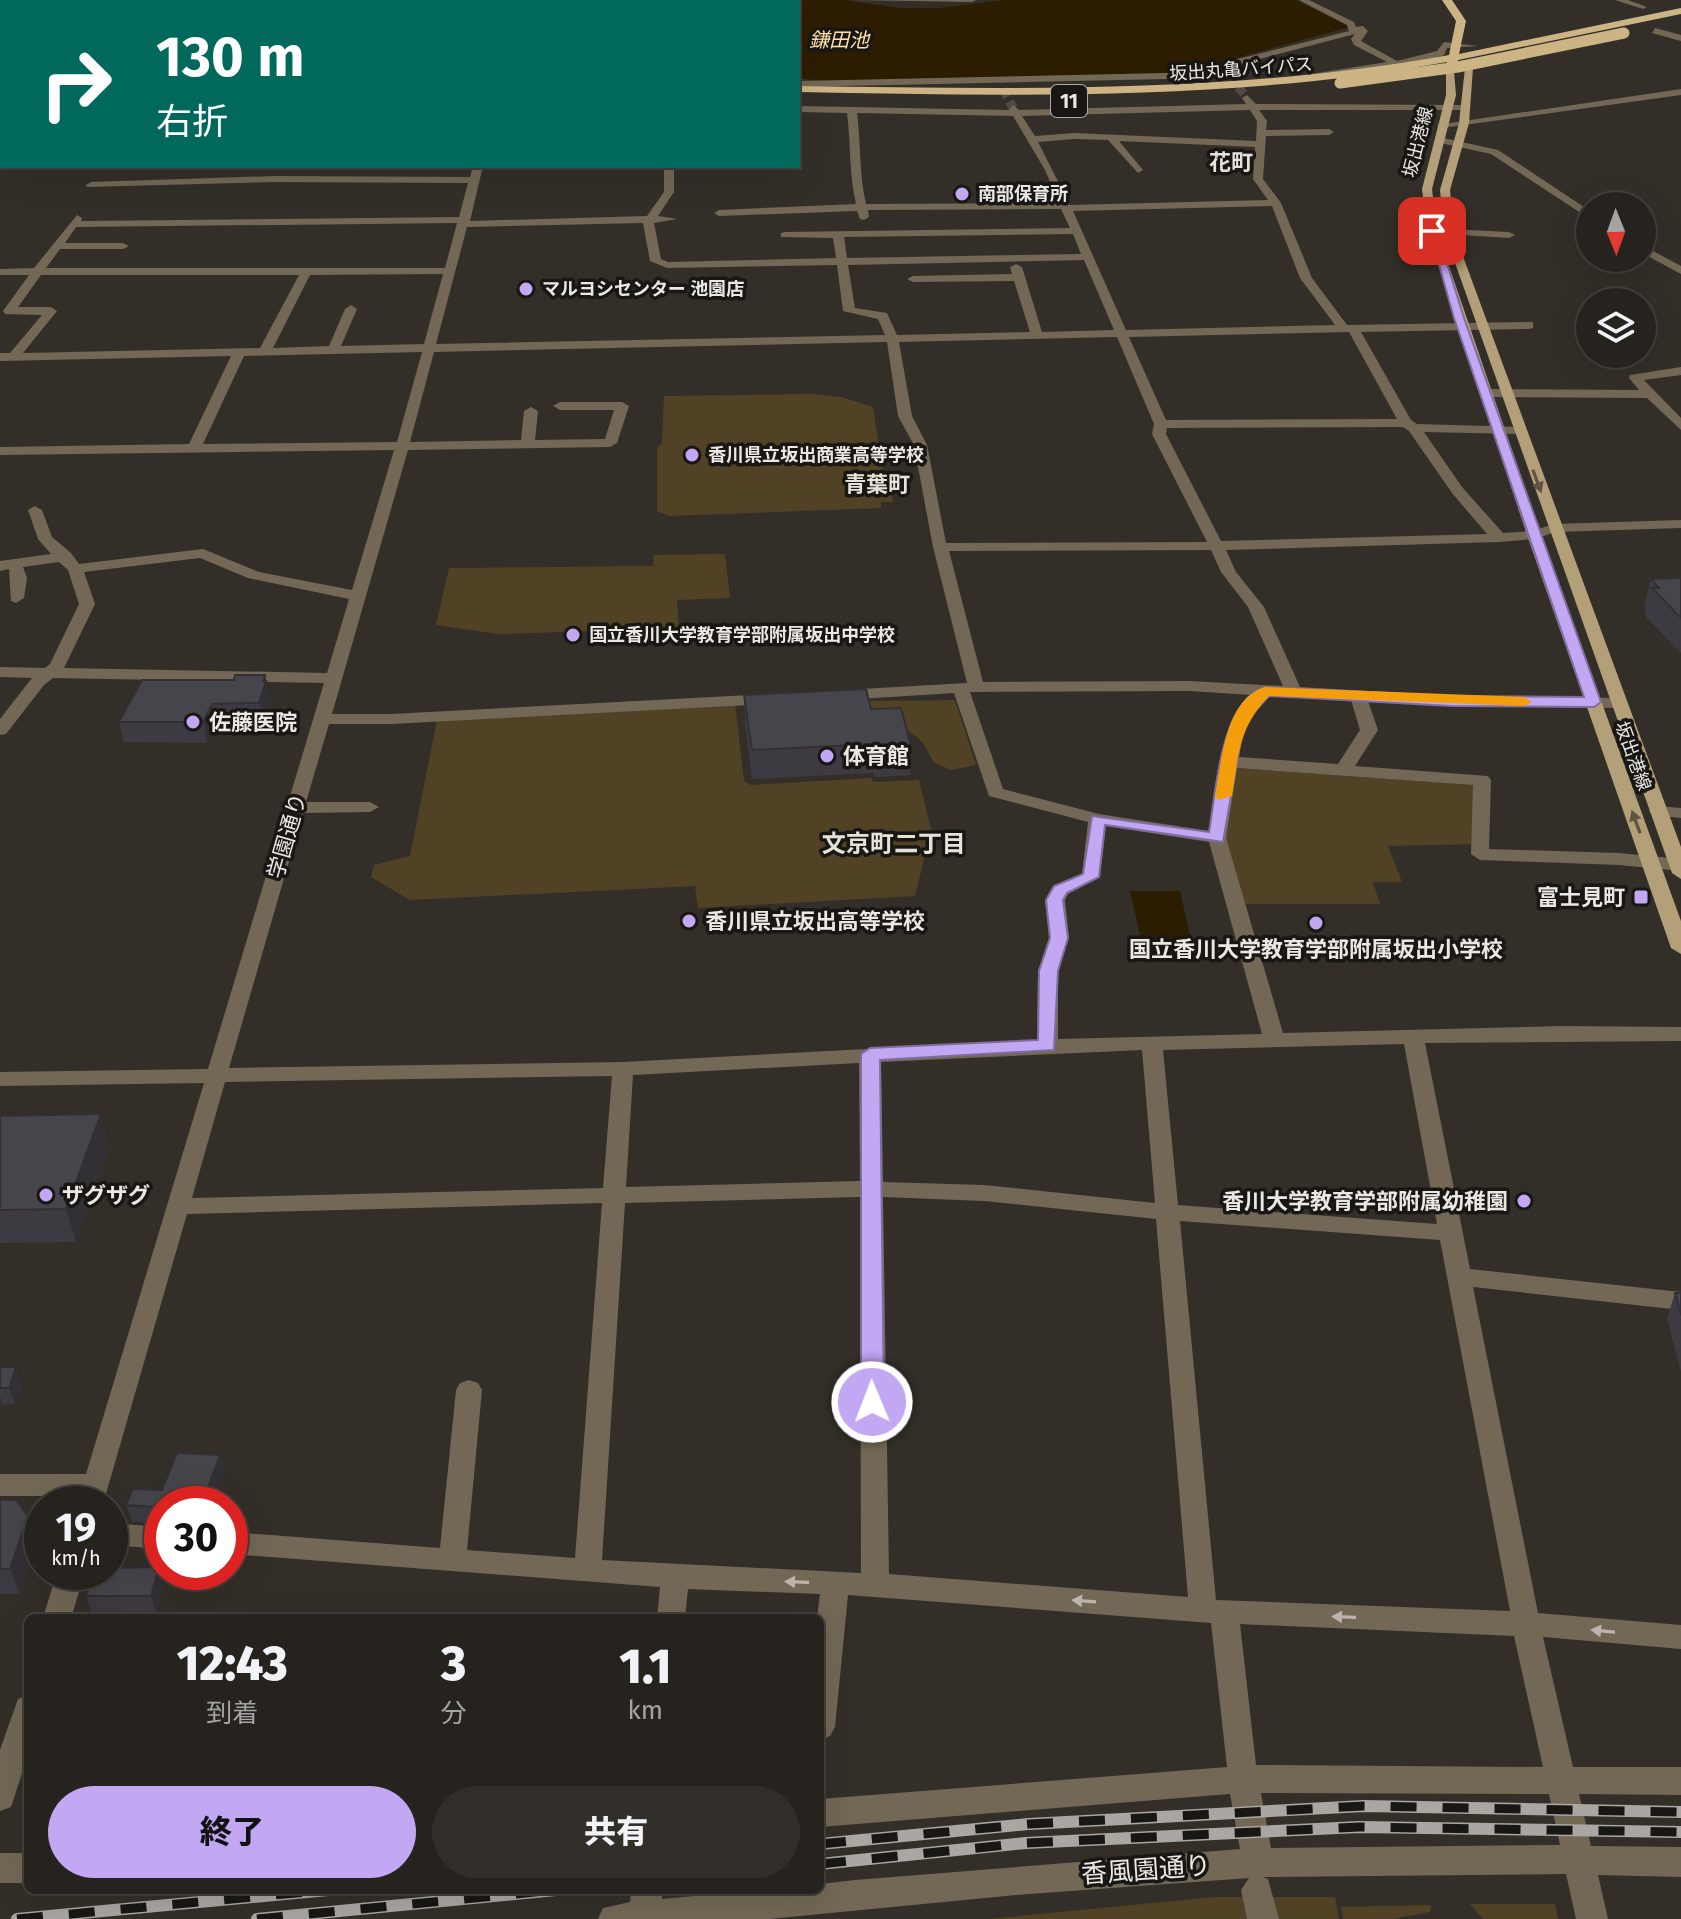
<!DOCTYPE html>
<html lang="ja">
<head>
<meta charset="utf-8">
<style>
  body { margin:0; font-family:"Fira Sans","Noto Sans JP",sans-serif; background:#322f2b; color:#f1f3f6; height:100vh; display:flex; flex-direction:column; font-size:30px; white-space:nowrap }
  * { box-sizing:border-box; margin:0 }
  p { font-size:26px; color:#a4a4a4 }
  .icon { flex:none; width:44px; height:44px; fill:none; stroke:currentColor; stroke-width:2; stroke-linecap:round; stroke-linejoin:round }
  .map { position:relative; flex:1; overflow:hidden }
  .drawer { position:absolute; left:24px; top:1614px; width:800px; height:280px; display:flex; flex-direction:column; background:#26231e; border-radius:12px; box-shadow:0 8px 32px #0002,0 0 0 2px #42403c }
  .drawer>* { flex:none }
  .top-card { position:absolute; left:0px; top:0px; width:800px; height:168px; box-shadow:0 8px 32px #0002,0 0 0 2px #42403c; background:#00695c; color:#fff; overflow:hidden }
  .needle { width:52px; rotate:179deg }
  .fabs { position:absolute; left:1576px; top:192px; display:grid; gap:16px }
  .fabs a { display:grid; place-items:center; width:80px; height:80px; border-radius:50%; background:#26231e; box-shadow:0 8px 32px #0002,0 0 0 2px #42403c; font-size:40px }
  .speed { position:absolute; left:24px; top:1486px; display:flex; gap:16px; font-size:40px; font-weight:700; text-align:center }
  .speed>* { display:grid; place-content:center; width:104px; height:104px; border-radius:50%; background:#26231e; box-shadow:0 8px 32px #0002,0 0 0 2px #42403c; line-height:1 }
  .speed small { font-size:20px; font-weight:400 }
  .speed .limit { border:12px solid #d22; background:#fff; color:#111 }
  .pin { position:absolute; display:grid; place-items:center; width:68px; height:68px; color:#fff; margin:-34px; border-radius:16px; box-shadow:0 4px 12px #0006 }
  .me { position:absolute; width:88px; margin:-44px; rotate:359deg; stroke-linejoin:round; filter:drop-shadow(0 0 6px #0008) }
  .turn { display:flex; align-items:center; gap:28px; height:168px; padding:0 24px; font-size:36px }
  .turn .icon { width:104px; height:104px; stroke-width:2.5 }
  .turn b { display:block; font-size:56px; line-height:68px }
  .eta { display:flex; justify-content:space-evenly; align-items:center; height:136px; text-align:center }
  .eta b { font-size:48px; font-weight:800; line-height:56px }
  .cta { display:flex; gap:16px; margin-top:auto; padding:16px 24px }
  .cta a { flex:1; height:92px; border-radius:48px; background:#c2a7f2; color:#111; font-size:32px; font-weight:800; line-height:92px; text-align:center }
  .cta a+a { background:#322f2b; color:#f1f3f6 }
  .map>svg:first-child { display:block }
</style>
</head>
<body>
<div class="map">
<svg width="1681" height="1919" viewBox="0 0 1681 1919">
  <rect width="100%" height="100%" fill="#332f28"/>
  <path fill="#514225" d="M812 394 841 397 873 407 885 486 891 488 893 502H881V508L669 516 657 511V448L662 443 664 396Z
    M725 554 730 598 677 600 679 628 498 634 436 625 449 568 653 566 654 555Z
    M955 700 976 765 951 770 933 762C920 729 903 729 871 720L869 701Z
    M735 703 744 781 751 785 872 778 873 782 919 780 934 842 927 847 915 896 698 908 695 886 410 900 371 877 374 865 410 856 437 720Z
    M1235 768 1477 785 1475 844 1388 846 1402 882H1373L1380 904H1242L1223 837Z
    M1215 1897H1335L1339 1919H989Z
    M1470 1904H1555L1558 1919H1483Z
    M1431 1905 1430 1912 1393 1919H1343L1341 1907Z"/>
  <path fill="#2d1d00" d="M627 0H845L900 8H939L1004 0H1296L1350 27 1203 67 1167 73 823 81 798 78V2H623Z
    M1130 891H1180L1191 940H1141Z
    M1143 949H1194L1197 962H1147Z"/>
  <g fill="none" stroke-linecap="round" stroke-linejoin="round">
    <path stroke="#2d1d00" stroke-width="3" d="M453 2 459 0"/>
    <path stroke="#4f4b44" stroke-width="9" stroke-dasharray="9 5" stroke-linecap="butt" d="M1238 87 1245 95
      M1003 89 1013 108"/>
    <path fill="#726855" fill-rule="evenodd" d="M852 0H976L972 2Z
      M1299 0H1309L1354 22 1356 27 1363 26 1368 31 1361 41 1397 61 1437 51 1444 42 1478 46 1447 48 1444 55 1420 63 1314 79 1311 74 1387 62 1354 45 1351 39 1355 34 1206 73 1166 79 798 87V81L1166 73 1206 67 1349 31 1347 25Z
      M1615 0H1628L1647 7 1643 9Z
      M1655 28 1681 35V41L1652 33Z
      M0 72H2V78H0Z
      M1681 89V95L1442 128 1437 125Z
      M1247 95 1256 104 1467 105 1464 110H1259L1267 121 1266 130 1329 129 1334 132 1329 135 1266 136 1263 179 1281 203 1312 278 1347 325 1533 322V328L1529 329 1361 332 1411 420 1417 424 1523 427 1525 430 1518 434 1424 432 1462 487 1503 533 1532 531 1554 524 1681 520V528L1556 532 1534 539 1499 542 1226 550 1236 572 1264 607 1300 687 1451 696 1618 698 1626 703 1618 708 1451 706 1368 701 1378 730 1355 766 1488 776 1491 780 1489 849 1619 853 1681 859V871L1619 865 1480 860 1471 854 1473 785 1237 768 1226 838 1283 1033 1561 1026 1681 1027V1041L1425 1043 1470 1269 1681 1292V1310L1473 1287 1538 1613 1681 1625V1649L1543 1637 1573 1767H1681V1795L1579 1794 1591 1846 1681 1847V1877L1598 1875 1608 1919H1576L1566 1874 1263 1877 1268 1879 1279 1919H1247L1241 1890 1249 1878 1016 1895 769 1919H598L603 1908 630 1902 631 1890H663L662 1899 757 1890H820V1884L855 1880 1240 1849 1230 1794 820 1827V1799L1227 1767 1211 1623 848 1595 835 1727 830 1736 820 1740V1618H817L820 1594 688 1589 685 1618H657L660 1587 230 1554V1532L440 1548 456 1390 460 1383 469 1380 478 1383 482 1390 467 1550 575 1558 602 1203 187 1214 103 1504H77L79 1496H0V1474H86L204 1083 0 1086V1072L208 1069 324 683 53 678 44 685 6 734 0 735V719L32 678 0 677V667L45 668 50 664 79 604 68 570 59 562 23 567 27 578 24 598 16 603 11 601 9 569 0 571V561L51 554 38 539 28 510 35 506 42 510 52 537 71 553 79 564 203 549 259 572 352 590 394 450 0 455V447L189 444 231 356 0 361V353H10L42 315 5 314 3 311 29 275H0V269L34 268 77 215 82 218 81 221 459 217 468 183 275 182 87 187 86 185 91 182 275 176 470 177 473 166H483L470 221 647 216 664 192V166H674V192L658 216 677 219 654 223 661 259 668 262 836 258 833 238 781 237V233L785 232 1070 228 1061 209 868 210 869 217 864 220 860 219 857 211 719 216 714 213 719 210 856 204C849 174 851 144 847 113L798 112V106L1009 110 1013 105 1019 110 1246 104 1242 98ZM1250 110 1257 121 1256 141 1074 133 1035 136 1022 116ZM857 113 1013 116 1045 170 1059 203 866 204C859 174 861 144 857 113ZM1074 139 1108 140 1138 173 1143 170 1119 141 1255 147 1253 179 1268 200 1070 205 1038 142ZM1272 206 1300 278 1335 325 1126 330 1073 211ZM457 223 445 268H46L60 249H123L129 246 123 243H65L76 227ZM643 223 650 261 667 268 837 265 843 311 878 319 885 335 436 344 467 227ZM1073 234 1081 254 847 258 844 237ZM1084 260 1114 330 1042 332 1022 267 1016 264 1010 267 1012 274 913 276 907 279 913 282 1014 281 1030 332 897 335 887 313 855 308 848 265ZM443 274 424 344 341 346 357 309 351 305 345 309 329 346 273 348 310 275ZM41 275H299L260 348 23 353 57 311 51 307H18ZM1349 332 1397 419 1166 420 1129 337ZM1117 337 1154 424 1152 434 1207 542 946 543 927 445 912 416 899 342ZM887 342 898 416 914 445 933 547 967 683 843 690 835 695 843 700 954 693 989 796 1088 822 1082 874 1053 886 1045 900 1049 938 1038 971 1037 1040 623 1062 229 1068 303 813 370 812 379 807 370 802H306L329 724H391L771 704 779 699 771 694 391 714H332L408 450 610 447 617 443 629 406 622 402H560L553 406 560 410H614L605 439 535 440 538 411 531 407 524 411 521 440 410 442 434 352ZM422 352 397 442 203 444 244 356ZM1403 427 1409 431 1452 493 1487 534 1221 541 1166 434 1167 428ZM1211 550 1221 572 1248 607 1283 686 1189 681 983 682 949 551ZM200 558 248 578 349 599 327 673 64 668 95 604 84 572ZM1189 691 1252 695C1216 732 1217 782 1209 831L1099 814 1003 789 970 692ZM1270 696 1351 700 1360 730 1338 764 1239 757C1243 730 1251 716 1270 696ZM1106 826 1209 842 1262 1034 1058 1039V971L1069 938 1065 900 1068 894 1100 877ZM1404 1044 1437 1224 1178 1205 1163 1050ZM1142 1050 1155 1203 984 1185 883 1182 881 1062ZM859 1063 860 1181 626 1187 633 1075ZM612 1076 603 1188 192 1198 225 1082ZM860 1197 861 1573 602 1560 625 1203ZM883 1197 984 1201 1156 1219 1188 1597 889 1574ZM1180 1221 1440 1240 1510 1611 1216 1600ZM1240 1624 1514 1636 1543 1767 1256 1765ZM1261 1793 1549 1794 1560 1845 1271 1848Z
      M0 131H2V137H0Z
      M1439 137 1498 150 1590 211V219L1491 154 1436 142Z
      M1432 228 1509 232 1515 235 1509 238 1428 233 1427 231Z
      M1642 245 1681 266V274L1642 253Z
      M1681 367V375L1644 380 1681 418V430L1647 398 1486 397 1480 393 1486 389 1639 390 1629 378 1630 375Z
      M1658 806 1681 808V818L1652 815 1649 811Z
      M110 1523 162 1527V1549L110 1545Z
      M57 1572H85L71 1618H43Z
      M28 1695V1755L11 1807 0 1811V1750L18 1699Z
      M0 1853H28V1883H0Z"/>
    <path fill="#b39f78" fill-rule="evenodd" d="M1469 65 1473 68 1469 123 1450 190 1454 232 1681 847V879L1672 873 1444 232 1440 190 1459 123 1465 68Z
      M1450 68 1454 71 1456 95 1432 189 1437 231 1541 535 1681 921V954L1671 948 1527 535 1427 231 1422 189 1446 95V71Z"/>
    <path fill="#cdb485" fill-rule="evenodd" d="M1442 0H1452L1466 21 1459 54 1681 8V14L1458 60 1456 69 1451 72 1446 69 1447 62C1234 101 1014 96 798 92V86C1015 89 1235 94 1449 55L1456 21Z
      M0 80H2V86H0Z"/>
    <g stroke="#aaa7a2" stroke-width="12">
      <path id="rail" d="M820 1844 1029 1824 1364 1806 1681 1812
        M820 1864 1026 1843 1359 1827 1681 1832
        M17 1919 328 1890
        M257 1919 556 1890"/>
    </g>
    <use href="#rail" stroke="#191714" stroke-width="9" stroke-dasharray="26" stroke-linecap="butt"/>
    <path stroke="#cdb485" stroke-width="11" d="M1340 83 1458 67 1624 33"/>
  </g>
  <path fill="#3d3b41" d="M1681 578V653L1645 616 1646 609 1644 607 1651 579Z
    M265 675 270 701 263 723 216 724 207 743 124 742 119 722Z
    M744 695 871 709 911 746 910 775 875 777 874 773 752 779 745 724Z
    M0 1116 110 1147 76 1242 0 1243Z
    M1675 1293H1681V1372L1667 1318Z
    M0 1367 22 1384 15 1404 3 1405 0 1413Z
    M220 1455 224 1472 162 1504V1524L132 1522 126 1505 162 1490Z
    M0 1500 28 1516 37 1542 20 1594H0Z
    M164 1584 156 1613H92L86 1596Z"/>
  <path fill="#323035" d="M265 675 270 701 263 723 259 703Z
    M212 704 216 724 207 743 203 722Z
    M101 1114 110 1147 76 1242 66 1209Z
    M16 1367 22 1384 15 1404 9 1388Z
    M0 1396 3 1405 0 1413Z
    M220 1455 224 1472 213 1504H202Z
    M28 1516 37 1542 20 1594 10 1569Z
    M159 1567 164 1584 156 1613 151 1596Z"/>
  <path fill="#47454c" stroke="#323035" stroke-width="2" d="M1681 578V618L1652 588H1659L1651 579Z
    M235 675H265L263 681H266L259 703 212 704 203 722H119L142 680H234Z
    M866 689 871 709 901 708 911 746 875 748V744L752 750 744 695Z
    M101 1114 66 1209 0 1210V1116Z
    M1675 1293H1681V1315Z
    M0 1367H16L9 1388H0Z
    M177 1453 220 1455 202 1504H162V1515H160L157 1507 126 1505 133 1489 162 1490Z
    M0 1500H16L28 1516 10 1569H0Z
    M159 1567 151 1596H86L94 1572H110V1568Z"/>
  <defs><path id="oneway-solid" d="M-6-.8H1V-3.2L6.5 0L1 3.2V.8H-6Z" transform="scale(2)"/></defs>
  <g fill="#5e5441">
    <use href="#oneway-solid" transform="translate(1537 481) rotate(70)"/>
    <use href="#oneway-solid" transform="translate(1636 822) rotate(-110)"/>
  </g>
  <g fill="#bbb5ab">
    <use href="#oneway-solid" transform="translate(797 1582) rotate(-178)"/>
    <use href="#oneway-solid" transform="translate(1084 1601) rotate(-176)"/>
    <use href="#oneway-solid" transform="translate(1344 1617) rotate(-178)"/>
    <use href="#oneway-solid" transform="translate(1603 1631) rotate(-175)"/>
  </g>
  <path fill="#c2a7f2" stroke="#7e6d9d" stroke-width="2" d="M1429 229 1437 231 1464 318 1601 702 1594 707 1451 706 1269 696 1251 715 1242 733 1223 842 1105 825 1099 877 1067 893 1063 900 1068 938 1058 971 1054 1050 880 1060 884 1402 881 1408H864L861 1402V1054L870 1048 1038 1040 1039 971 1050 938 1046 900 1054 886 1083 874 1092 816 1209 832C1216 793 1220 701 1265 687L1451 696 1584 697 1454 318Z"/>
  <path fill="#f59e0b" d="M1265 687 1524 697 1532 702 1524 706 1269 696C1238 728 1239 754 1232 796L1218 800 1215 796C1222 762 1224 700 1265 687Z"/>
  <g fill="#c2a7f2" stroke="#191714" stroke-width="3">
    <circle cx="962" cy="194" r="8"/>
    <circle cx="526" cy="289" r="8"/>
    <circle cx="692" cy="455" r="8"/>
    <circle cx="573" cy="635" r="8"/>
    <circle cx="193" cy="722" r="8"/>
    <circle cx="827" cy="756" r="8"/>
    <rect x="1633" y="889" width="16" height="16" rx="4"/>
    <circle cx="689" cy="921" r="8"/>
    <circle cx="1316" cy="923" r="8"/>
    <circle cx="46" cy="1195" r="8"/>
    <circle cx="1524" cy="1201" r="8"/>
  </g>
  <g text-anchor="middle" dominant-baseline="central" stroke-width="7" stroke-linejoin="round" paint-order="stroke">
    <g font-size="18" fill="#ebe8e4" stroke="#191714">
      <text transform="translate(1241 69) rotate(-4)">坂出丸亀バイパス</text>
      <text transform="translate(1418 142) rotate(-76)">坂出港線</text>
      <text transform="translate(1633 756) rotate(70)">坂出港線</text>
    </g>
    <g font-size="18" font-weight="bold" fill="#ebe8e4" stroke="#191714" text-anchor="start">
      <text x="978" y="194">南部保育所</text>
      <text x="542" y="289">マルヨシセンター 池園店</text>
      <text x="708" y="455">香川県立坂出商業高等学校</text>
      <text x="589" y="635">国立香川大学教育学部附属坂出中学校</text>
    </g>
    <g font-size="20" font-style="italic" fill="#fee0a8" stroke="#191714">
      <text x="839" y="40">鎌田池</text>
    </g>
    <rect fill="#191714" stroke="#aca9a6" stroke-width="2" x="1051" y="85" width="36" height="32" rx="6"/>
    <g font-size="20" font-weight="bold" fill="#ebe8e4">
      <text x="1069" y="101">11</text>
    </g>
    <g font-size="22" font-weight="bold" fill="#e6e2d9" stroke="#191714">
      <text x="1231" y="162">花町</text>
      <text x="877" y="484">青葉町</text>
    </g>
    <g font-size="22" font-weight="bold" fill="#ebe8e4" stroke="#191714" text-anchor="start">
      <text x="209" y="722">佐藤医院</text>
      <text x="843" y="756">体育館</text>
      <text x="1625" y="897" text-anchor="end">富士見町</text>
      <text x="705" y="921">香川県立坂出高等学校</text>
      <text x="1316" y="949" text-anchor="middle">国立香川大学教育学部附属坂出小学校</text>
      <text x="62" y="1195">ザグザグ</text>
      <text x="1508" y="1201" text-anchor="end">香川大学教育学部附属幼稚園</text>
    </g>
    <g font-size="22" fill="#ebe8e4" stroke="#191714">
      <text transform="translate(287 836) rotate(-74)">学園通り</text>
    </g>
    <g font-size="24" font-weight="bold" fill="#e6e2d9" stroke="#191714">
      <text x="894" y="844">文京町二丁目</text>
    </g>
    <g font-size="26" fill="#ebe8e4" stroke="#191714">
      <text transform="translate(1146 1870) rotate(-4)">香風園通り</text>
    </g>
  </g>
</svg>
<div class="fabs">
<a><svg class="needle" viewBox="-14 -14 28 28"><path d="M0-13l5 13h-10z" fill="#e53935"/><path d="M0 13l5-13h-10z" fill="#a4a4a4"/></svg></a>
<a><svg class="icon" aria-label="layers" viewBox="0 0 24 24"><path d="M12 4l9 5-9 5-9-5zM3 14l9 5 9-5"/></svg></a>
</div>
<div class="speed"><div>19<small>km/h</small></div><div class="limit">30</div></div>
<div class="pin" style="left:1432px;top:231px;background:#d93025"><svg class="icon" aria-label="arrive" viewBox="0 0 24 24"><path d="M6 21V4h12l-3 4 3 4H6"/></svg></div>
<svg class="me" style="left:872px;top:1402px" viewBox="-20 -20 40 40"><circle r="17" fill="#c2a7f2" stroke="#fff" stroke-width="3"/><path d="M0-11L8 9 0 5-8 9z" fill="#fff"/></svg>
<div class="top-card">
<div class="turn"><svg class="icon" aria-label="right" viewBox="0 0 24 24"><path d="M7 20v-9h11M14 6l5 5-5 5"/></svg><div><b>130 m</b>右折</div></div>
</div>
<section class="drawer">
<div class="eta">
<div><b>12:43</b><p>到着</p></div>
<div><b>3</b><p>分</p></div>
<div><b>1.1</b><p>km</p></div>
</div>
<div class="cta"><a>終了</a><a>共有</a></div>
</section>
</div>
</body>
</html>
